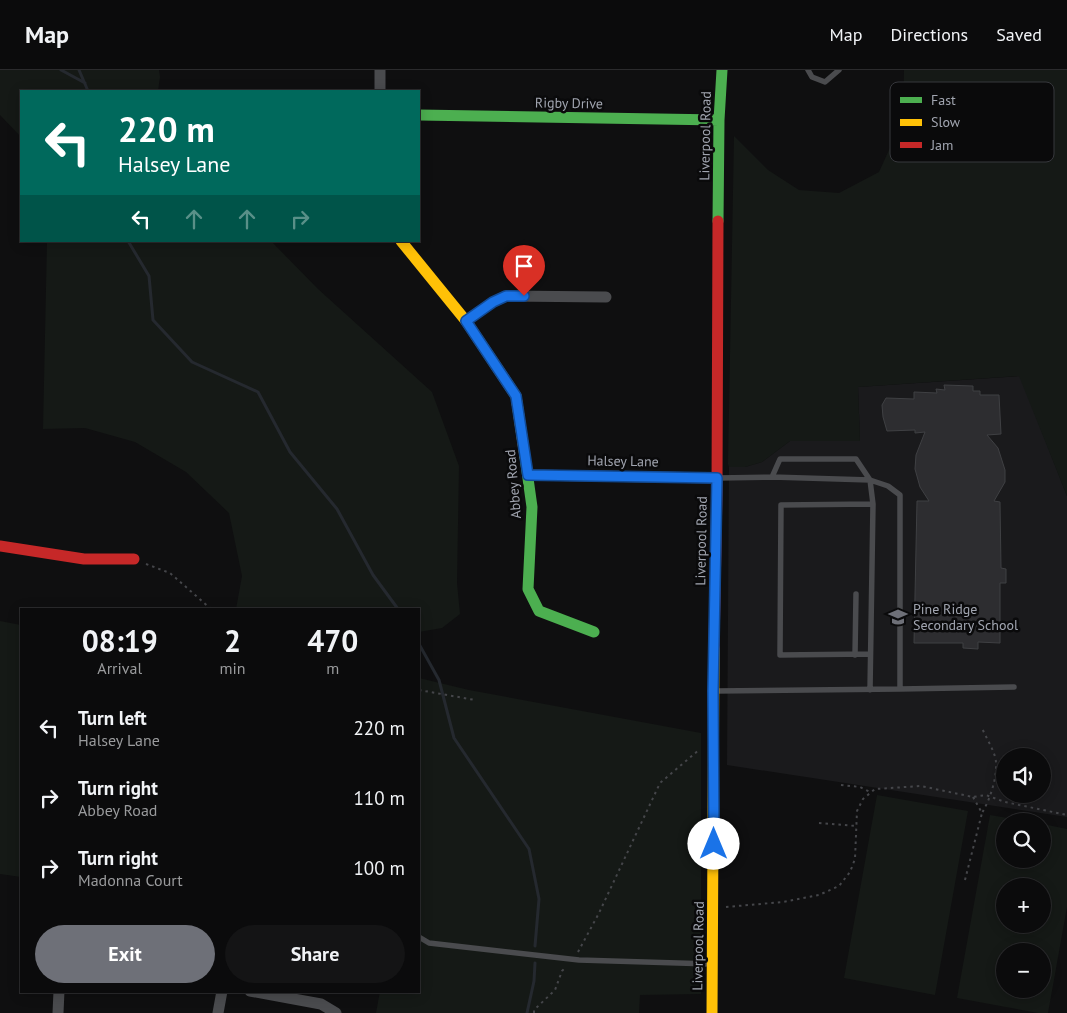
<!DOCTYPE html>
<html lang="en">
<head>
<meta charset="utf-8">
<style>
  body { margin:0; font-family:"PT Sans",sans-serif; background:#141415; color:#f1f3f6; height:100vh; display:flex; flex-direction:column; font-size:19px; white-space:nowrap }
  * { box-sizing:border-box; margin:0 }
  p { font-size:16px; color:#9a9b9d }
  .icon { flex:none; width:28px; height:28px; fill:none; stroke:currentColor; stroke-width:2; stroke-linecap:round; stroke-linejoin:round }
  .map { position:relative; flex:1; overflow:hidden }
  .panel { position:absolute; left:20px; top:538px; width:400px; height:385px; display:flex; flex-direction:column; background:#0b0b0c; border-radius:0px; box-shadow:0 2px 12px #0003,0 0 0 1px #2b2b2d }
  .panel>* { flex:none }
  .guide { position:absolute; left:20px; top:20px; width:400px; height:152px; border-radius:0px; box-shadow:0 2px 12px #0003,0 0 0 1px #2b2b2d; background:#00695c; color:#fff; overflow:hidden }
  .buttons { position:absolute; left:996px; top:678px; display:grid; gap:10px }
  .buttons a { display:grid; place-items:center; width:55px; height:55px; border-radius:50%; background:#0b0b0c; box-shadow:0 2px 12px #0003,0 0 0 1px #2b2b2d; font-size:25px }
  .pin { position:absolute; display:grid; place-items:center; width:42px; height:42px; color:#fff; margin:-51px -21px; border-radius:50% 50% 50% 0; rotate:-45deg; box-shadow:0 0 5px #0007 }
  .pin .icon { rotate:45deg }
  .me { position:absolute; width:55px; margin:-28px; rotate:0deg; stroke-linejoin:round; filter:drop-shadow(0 0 4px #0008) }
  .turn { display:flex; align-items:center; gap:18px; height:105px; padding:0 15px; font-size:22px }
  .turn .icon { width:65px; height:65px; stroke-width:2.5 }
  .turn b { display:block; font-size:35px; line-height:42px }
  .lanes { display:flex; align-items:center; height:48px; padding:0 15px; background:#0003; justify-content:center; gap:25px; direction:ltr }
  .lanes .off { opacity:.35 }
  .eta { display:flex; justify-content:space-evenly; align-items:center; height:85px; text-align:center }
  .eta b { font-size:30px; font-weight:800; line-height:35px }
  .action { display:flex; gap:10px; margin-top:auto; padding:10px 15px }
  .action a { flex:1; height:58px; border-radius:30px; background:#6e7078; color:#fff; font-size:20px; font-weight:800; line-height:58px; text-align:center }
  .action a+a { background:#141415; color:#f1f3f6 }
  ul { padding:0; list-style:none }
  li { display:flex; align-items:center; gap:15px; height:70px; padding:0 15px }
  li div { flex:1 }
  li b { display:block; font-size:19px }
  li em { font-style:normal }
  header { display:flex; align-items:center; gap:30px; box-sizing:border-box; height:70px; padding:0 25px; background:#0b0b0c; border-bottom:1px solid #2b2b2d }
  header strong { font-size:24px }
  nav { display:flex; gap:28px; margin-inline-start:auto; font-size:18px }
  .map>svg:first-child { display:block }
</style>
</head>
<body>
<header>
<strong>Map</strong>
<nav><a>Map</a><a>Directions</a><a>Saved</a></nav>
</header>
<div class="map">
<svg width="1067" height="943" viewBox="0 0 1067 943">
  <rect width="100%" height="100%" fill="#0f0f10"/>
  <path fill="#1a1a1c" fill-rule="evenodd" d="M1020 306 1067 426V747L727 695 729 397H745L762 392 790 371H860L858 317ZM1005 686H1042V724H1005Z"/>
  <path fill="#151916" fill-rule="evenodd" d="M0 0H159L160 7 158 21H21V67L0 45Z
    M904 0H1067V426L1019 306 858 317 860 371H790L762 392 745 397H729L728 394 734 66 768 100 799 120 839 123 879 102 903 49Z
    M47 171H271L318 219 432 322 459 396 457 513 460 544 442 558 419 562V539H236L242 506 229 443 186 402 135 372 85 358 43 359Z
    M0 551 21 555V807L0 804Z
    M419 608 469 620 701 663V924L640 925 639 943H376L380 921H419Z
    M877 725 968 741 935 925 844 908Z
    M990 745 1025 751H1005V789H1042L1043 754 1067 759V837L1048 943H1038L957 928ZM1005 816H1042V854H1005ZM1005 881H1042V919H1005Z"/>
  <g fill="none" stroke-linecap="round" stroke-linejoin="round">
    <path stroke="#25292f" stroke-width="3" d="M61 0 85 13
      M79 0 88 21
      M128 171 149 206 153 250 192 292 258 322 290 382 337 439 373 505 398 539
      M419 574 439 610 454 668 529 779 539 829 535 876
      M527 943 534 911 535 893"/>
  </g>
  <path fill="#2d2d30" stroke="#3f4043" d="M944 315 973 316V321H980V325H999L1001 364 987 365 998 378 1005 400V412L994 431 1000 432 1001 498 1006 499V513H1000V573L978 572V579L963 578V573H914L917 431H929L920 417 915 399 916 385 925 362 915 363V360L887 361 883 347 882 335 886 328 914 329V322L937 323 936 319 945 320Z"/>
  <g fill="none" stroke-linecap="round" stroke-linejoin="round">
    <path stroke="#45464a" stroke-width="2" stroke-dasharray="2.5 4" stroke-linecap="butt" d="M146 494 170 503 211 539
      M419 620 475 630
      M841 715 860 717 870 722
      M973 727 982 743C990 729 997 709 996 692 995 681 986 668 982 658
      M819 753 856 756
      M965 810 982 743
      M726 837 783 832 819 825 839 816 850 802 855 789 857 741 863 729 875 719 921 716 973 727 986 725 1005 732 1067 745
      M578 882 599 843 660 713 700 679
      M534 943V940L555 920 562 901 566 897"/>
    <path stroke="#4a4b4e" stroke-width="5.5" d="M808 0 812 7 825 12 839 0
      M772 407 780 389H856L870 410 873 434 870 620
      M870 584 780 585 781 435 873 434
      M855 585 856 524
      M900 619 1014 617
      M715 621 900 619V425L888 416 870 410 772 407 718 408
      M419 867 429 873 579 890 711 894"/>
    <path stroke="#4a4b4e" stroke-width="11" d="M380 0V21
      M466 251 493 232 506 226 606 227
      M528 405 717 408
      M250 921 321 934 336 943
      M58 943 59 921
      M218 943 222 921"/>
    <path stroke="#4caf50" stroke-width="11" d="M419 45 719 50
      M718 151 719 50 722 0
      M525 387 532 437 528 519 539 541 594 562"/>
    <path stroke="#ffc107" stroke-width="11" d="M401 171 466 251 516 326 525 387
      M712 943 714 578"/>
    <path stroke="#c62828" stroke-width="11" d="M0 476 84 489H134
      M714 578 717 420 718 151"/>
  </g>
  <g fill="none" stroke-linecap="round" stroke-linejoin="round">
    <g stroke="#114b97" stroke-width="12">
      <path id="route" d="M524 226H506L493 232 466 251 516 326 528 405 717 408 713 621 714 774"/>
    </g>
    <use href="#route" stroke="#1a73e8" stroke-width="9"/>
  </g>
  <defs>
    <g id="school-bare" transform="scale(1.5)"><path d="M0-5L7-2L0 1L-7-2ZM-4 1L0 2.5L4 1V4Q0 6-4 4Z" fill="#6e7078" stroke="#0a0a0b" stroke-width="2.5" paint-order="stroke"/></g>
  </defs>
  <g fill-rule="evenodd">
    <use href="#school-bare" x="898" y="547"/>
  </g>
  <g text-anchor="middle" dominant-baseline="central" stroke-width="5" stroke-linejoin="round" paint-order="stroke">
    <g font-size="14" fill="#a1a5b0" stroke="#0a0a0b">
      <text transform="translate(569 33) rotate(1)">Rigby Drive</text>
      <text transform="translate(705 66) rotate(-89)">Liverpool Road</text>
      <text transform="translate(623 391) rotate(1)">Halsey Lane</text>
      <text transform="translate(513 414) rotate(-95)">Abbey Road</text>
      <text transform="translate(701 471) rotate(-89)">Liverpool Road</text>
      <text transform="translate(698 876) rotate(-89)">Liverpool Road</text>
    </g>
    <g font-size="14" fill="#a1a5b0" stroke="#0a0a0b" text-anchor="start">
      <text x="913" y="539">Pine Ridge<tspan x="913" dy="16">Secondary School</tspan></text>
    </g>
  </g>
  <rect x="890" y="12" width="164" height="80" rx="8" fill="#0a0a0b" stroke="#37383d" stroke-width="1"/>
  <rect x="900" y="27" width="22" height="6" fill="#4caf50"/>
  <rect x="900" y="49" width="22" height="7" fill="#ffc107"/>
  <rect x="900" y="72" width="22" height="6" fill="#c62828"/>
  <g font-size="14" fill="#a1a5b0">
    <text x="931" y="35">Fast</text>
    <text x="931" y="57">Slow</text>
    <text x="931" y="80">Jam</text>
  </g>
</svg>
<div class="buttons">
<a><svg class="icon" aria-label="sound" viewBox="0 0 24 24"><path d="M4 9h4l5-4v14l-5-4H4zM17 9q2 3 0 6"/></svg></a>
<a><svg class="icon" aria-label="search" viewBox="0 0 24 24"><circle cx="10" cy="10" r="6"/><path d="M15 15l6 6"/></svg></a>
<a>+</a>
<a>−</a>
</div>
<div class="pin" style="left:524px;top:226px;background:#d93025"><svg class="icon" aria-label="arrive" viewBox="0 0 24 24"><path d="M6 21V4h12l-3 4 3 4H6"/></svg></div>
<svg class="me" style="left:714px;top:774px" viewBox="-20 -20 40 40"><circle r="19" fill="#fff"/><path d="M0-13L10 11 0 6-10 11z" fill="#1a73e8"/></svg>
<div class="guide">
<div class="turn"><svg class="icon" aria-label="left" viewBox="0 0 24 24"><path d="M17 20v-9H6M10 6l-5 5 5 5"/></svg><div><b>220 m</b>Halsey Lane</div></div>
<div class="lanes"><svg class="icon" aria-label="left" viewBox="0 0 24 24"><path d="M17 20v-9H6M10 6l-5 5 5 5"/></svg><svg class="icon off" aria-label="ahead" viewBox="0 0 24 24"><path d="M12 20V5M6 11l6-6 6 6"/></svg><svg class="icon off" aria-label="ahead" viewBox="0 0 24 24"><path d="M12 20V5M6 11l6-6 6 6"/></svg><svg class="icon off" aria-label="right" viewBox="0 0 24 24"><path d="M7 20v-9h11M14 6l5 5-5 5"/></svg></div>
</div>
<section class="panel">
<div class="eta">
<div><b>08:19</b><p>Arrival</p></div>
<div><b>2</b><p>min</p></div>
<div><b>470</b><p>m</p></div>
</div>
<ul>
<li><svg class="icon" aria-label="left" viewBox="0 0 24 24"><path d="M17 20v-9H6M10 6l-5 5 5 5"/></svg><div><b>Turn left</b><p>Halsey Lane</p></div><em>220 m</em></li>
<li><svg class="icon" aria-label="right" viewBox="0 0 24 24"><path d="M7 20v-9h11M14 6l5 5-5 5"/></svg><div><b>Turn right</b><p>Abbey Road</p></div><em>110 m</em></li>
<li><svg class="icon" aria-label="right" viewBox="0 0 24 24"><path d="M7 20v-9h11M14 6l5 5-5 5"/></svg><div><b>Turn right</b><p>Madonna Court</p></div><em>100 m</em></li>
</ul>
<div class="action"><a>Exit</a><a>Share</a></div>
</section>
</div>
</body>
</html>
